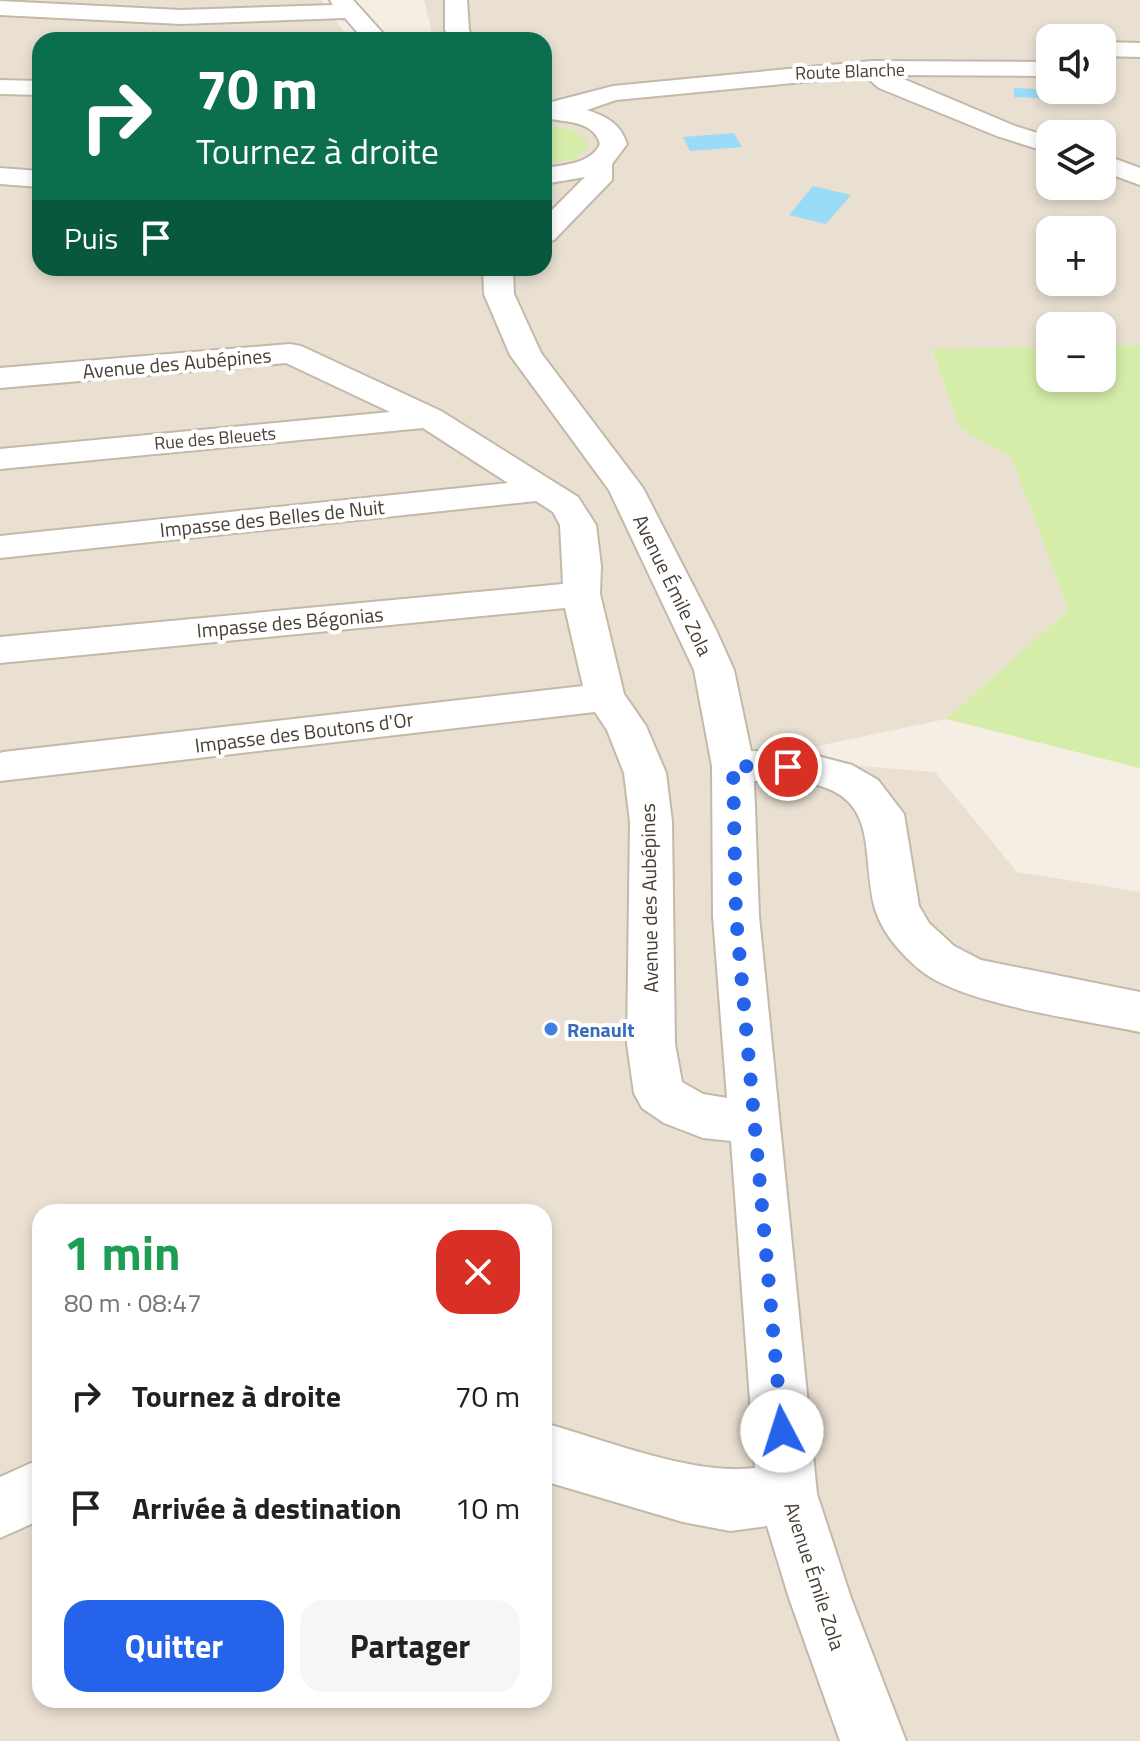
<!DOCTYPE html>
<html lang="fr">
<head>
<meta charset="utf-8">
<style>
  body { margin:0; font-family:"Titillium Web",sans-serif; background:#f6f6f6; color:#202124; height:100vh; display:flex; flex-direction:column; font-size:30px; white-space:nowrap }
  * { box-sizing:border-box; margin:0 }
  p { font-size:26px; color:#757577 }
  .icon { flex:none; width:44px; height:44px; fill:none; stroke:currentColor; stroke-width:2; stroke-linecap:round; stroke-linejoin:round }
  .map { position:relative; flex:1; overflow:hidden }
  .drawer { position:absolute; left:32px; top:1204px; width:520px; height:504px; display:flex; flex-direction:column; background:#fff; border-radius:24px; box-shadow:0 4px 12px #0003 }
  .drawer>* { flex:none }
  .guide { position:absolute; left:32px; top:32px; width:520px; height:244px; border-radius:24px; box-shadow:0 4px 12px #0003; background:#0b6e4f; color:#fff; overflow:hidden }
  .buttons { position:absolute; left:1036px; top:24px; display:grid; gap:16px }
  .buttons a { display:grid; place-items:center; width:80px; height:80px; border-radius:16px; background:#fff; box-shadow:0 4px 12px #0003; font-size:40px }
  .pin { position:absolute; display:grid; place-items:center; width:68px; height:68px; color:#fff; margin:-34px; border:4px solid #fff; border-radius:50%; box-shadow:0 2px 8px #0007 }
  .me { position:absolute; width:88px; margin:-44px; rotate:355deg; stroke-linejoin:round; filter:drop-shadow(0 0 6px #0008) }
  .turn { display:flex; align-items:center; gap:28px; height:168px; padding:0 32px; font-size:36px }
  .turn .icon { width:104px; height:104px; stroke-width:2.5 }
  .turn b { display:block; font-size:56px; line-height:68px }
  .then { display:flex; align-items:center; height:76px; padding:0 32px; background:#0003; gap:16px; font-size:30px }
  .round { display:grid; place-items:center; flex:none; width:84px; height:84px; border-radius:24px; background:#f6f6f6 }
  .summary { display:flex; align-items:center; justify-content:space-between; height:136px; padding:0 32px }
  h1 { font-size:48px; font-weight:700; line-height:60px; color:#1e9e55 }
  .primary-button { display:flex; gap:16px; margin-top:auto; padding:16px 32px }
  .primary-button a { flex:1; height:92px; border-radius:24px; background:#2563eb; color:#fff; font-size:32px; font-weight:700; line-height:92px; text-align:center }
  .primary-button a+a { background:#f6f6f6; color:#202124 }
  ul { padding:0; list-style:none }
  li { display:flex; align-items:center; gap:24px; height:112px; padding:0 32px }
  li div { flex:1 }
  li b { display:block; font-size:30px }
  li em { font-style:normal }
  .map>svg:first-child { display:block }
</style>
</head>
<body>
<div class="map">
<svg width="1140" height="1741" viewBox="0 0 1140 1741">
  <rect width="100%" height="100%" fill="#f4eee5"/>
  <path fill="#e9e0d2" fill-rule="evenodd" d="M0 0H321L350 40H40V268H544V40H434L424 0H1140V345L1102 346V326H1050V347L931 350 960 428 1012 458 1068 610 946 719 761 758 935 772 1017 872 1140 892V1741H0ZM1050 38H1102V90H1050ZM1050 134H1102V186H1050ZM1050 230H1102V282H1050ZM40 1212H544V1700H40Z"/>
  <path fill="#d5eda9" d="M544 125 574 130 587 141 588 148 574 159 544 164Z
    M1140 345V768L946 719 1068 610 1012 458 960 428 931 349 1050 347V378H1102V346Z"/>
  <path fill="#9adbf8" d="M1014 88 1075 91 1077 100 1014 97Z
    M734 133 742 147 690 151 683 137Z
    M813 186 851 195 826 224 789 215Z"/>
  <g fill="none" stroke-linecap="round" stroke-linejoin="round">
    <g stroke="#c4b8a9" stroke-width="4">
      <path id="minor" d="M330 0H353L389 40H364L345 18 181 24 0 15V1L181 10 333 5Z
        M445 0H467L469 30 473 40H449L445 30Z
        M1102 42 1140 43V57L1102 56Z
        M872 61 1050 62V76L894 75 1015 126 1050 137V153L997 136 879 88 865 76 616 100 587 110C607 117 620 123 627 144L612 164V180L554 240 544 243V218L585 177 544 184V168C564 165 591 164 600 144 594 120 564 122 544 118V104L613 86Z
        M0 80 40 81V95L0 94Z
        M1102 154 1140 168V185L1102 171Z
        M0 168 40 171V187L0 184Z
        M483 268H513L514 294 541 353 643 488 716 630 734 670 751 751 802 752 852 765 878 780 904 814 919 906 929 923 954 946 981 960 1140 992V1032C1084 1020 959 1004 919 969 900 953 880 930 874 905 861 849 880 794 803 782 787 780 770 781 754 781L759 916 817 1494 851 1598 906 1741H840L789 1598 767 1526 730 1531 683 1522 544 1481V1423C606 1440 693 1476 755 1468L731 1141 703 1138 664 1123 642 1108 634 1093 627 1044 630 822 624 773 607 730 595 712 0 781V753L3 752 583 686 565 608 0 663V637L563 584 560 525 553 512 536 501 0 558V536L508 483 423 428 0 469V449L390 412 286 363 0 388V368L290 344 301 346 441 411 578 497 596 525 601 566 600 594 624 694 646 726 666 773 672 822 675 1044 682 1082 703 1094 727 1098 713 916 712 766 694 670 609 490 510 355 484 294Z
        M40 1459V1520L0 1538V1477Z"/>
    </g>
    <use href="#minor" fill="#fff" fill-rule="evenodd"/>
  </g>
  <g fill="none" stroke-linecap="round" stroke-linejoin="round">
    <path stroke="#2563eb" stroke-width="14" stroke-dasharray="0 25.2" d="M782 1431 736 916 733 766 788 767"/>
  </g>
  <circle fill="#3f7fe0" stroke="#fff" stroke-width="3" cx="551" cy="1029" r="8"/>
  <g text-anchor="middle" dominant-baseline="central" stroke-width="8" stroke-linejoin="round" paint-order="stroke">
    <g font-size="18" fill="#483e34" stroke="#fff">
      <text transform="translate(850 71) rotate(-2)">Route Blanche</text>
      <text transform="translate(215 438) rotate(-5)">Rue des Bleuets</text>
    </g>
    <g font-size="20" fill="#483e34" stroke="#fff">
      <text transform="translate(177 363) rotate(-5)">Avenue des Aubépines</text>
      <text transform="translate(272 518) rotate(-6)">Impasse des Belles de Nuit</text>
      <text transform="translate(673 585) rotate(64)">Avenue Émile Zola</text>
      <text transform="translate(290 622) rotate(-5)">Impasse des Bégonias</text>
      <text transform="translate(304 732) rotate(-7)">Impasse des Boutons d'Or</text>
      <text transform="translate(649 898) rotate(-91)">Avenue des Aubépines</text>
      <text transform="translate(815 1576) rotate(72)">Avenue Émile Zola</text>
    </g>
    <g font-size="20" font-weight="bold" fill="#366cbe" stroke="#fff" text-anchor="start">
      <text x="567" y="1029">Renault</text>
    </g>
  </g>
</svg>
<div class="buttons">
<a><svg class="icon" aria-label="sound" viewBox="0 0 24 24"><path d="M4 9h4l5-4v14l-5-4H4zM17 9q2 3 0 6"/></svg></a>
<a><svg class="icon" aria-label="layers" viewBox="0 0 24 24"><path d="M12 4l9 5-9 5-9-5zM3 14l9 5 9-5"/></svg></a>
<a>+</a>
<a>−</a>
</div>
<div class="pin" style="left:788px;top:767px;background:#d93025"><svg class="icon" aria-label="arrive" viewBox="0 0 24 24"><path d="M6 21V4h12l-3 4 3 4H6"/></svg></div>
<svg class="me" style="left:782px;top:1431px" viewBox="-20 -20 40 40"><circle r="19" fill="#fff"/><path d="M0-13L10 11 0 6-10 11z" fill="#2563eb"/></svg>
<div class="guide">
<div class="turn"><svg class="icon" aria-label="right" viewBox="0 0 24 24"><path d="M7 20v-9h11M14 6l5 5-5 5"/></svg><div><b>70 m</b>Tournez à droite</div></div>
<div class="then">Puis<svg class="icon" aria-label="arrive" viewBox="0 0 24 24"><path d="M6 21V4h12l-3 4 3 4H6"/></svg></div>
</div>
<section class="drawer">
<div class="summary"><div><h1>1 min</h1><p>80 m · 08:47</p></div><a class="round" style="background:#d93025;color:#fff"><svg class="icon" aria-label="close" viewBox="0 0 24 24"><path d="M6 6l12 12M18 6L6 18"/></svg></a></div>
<ul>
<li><svg class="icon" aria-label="right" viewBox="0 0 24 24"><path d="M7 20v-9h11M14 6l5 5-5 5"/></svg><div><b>Tournez à droite</b></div><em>70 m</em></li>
<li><svg class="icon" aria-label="arrive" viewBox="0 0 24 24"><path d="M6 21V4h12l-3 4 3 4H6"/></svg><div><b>Arrivée à destination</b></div><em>10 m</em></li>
</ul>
<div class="primary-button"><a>Quitter</a><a>Partager</a></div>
</section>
</div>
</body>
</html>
